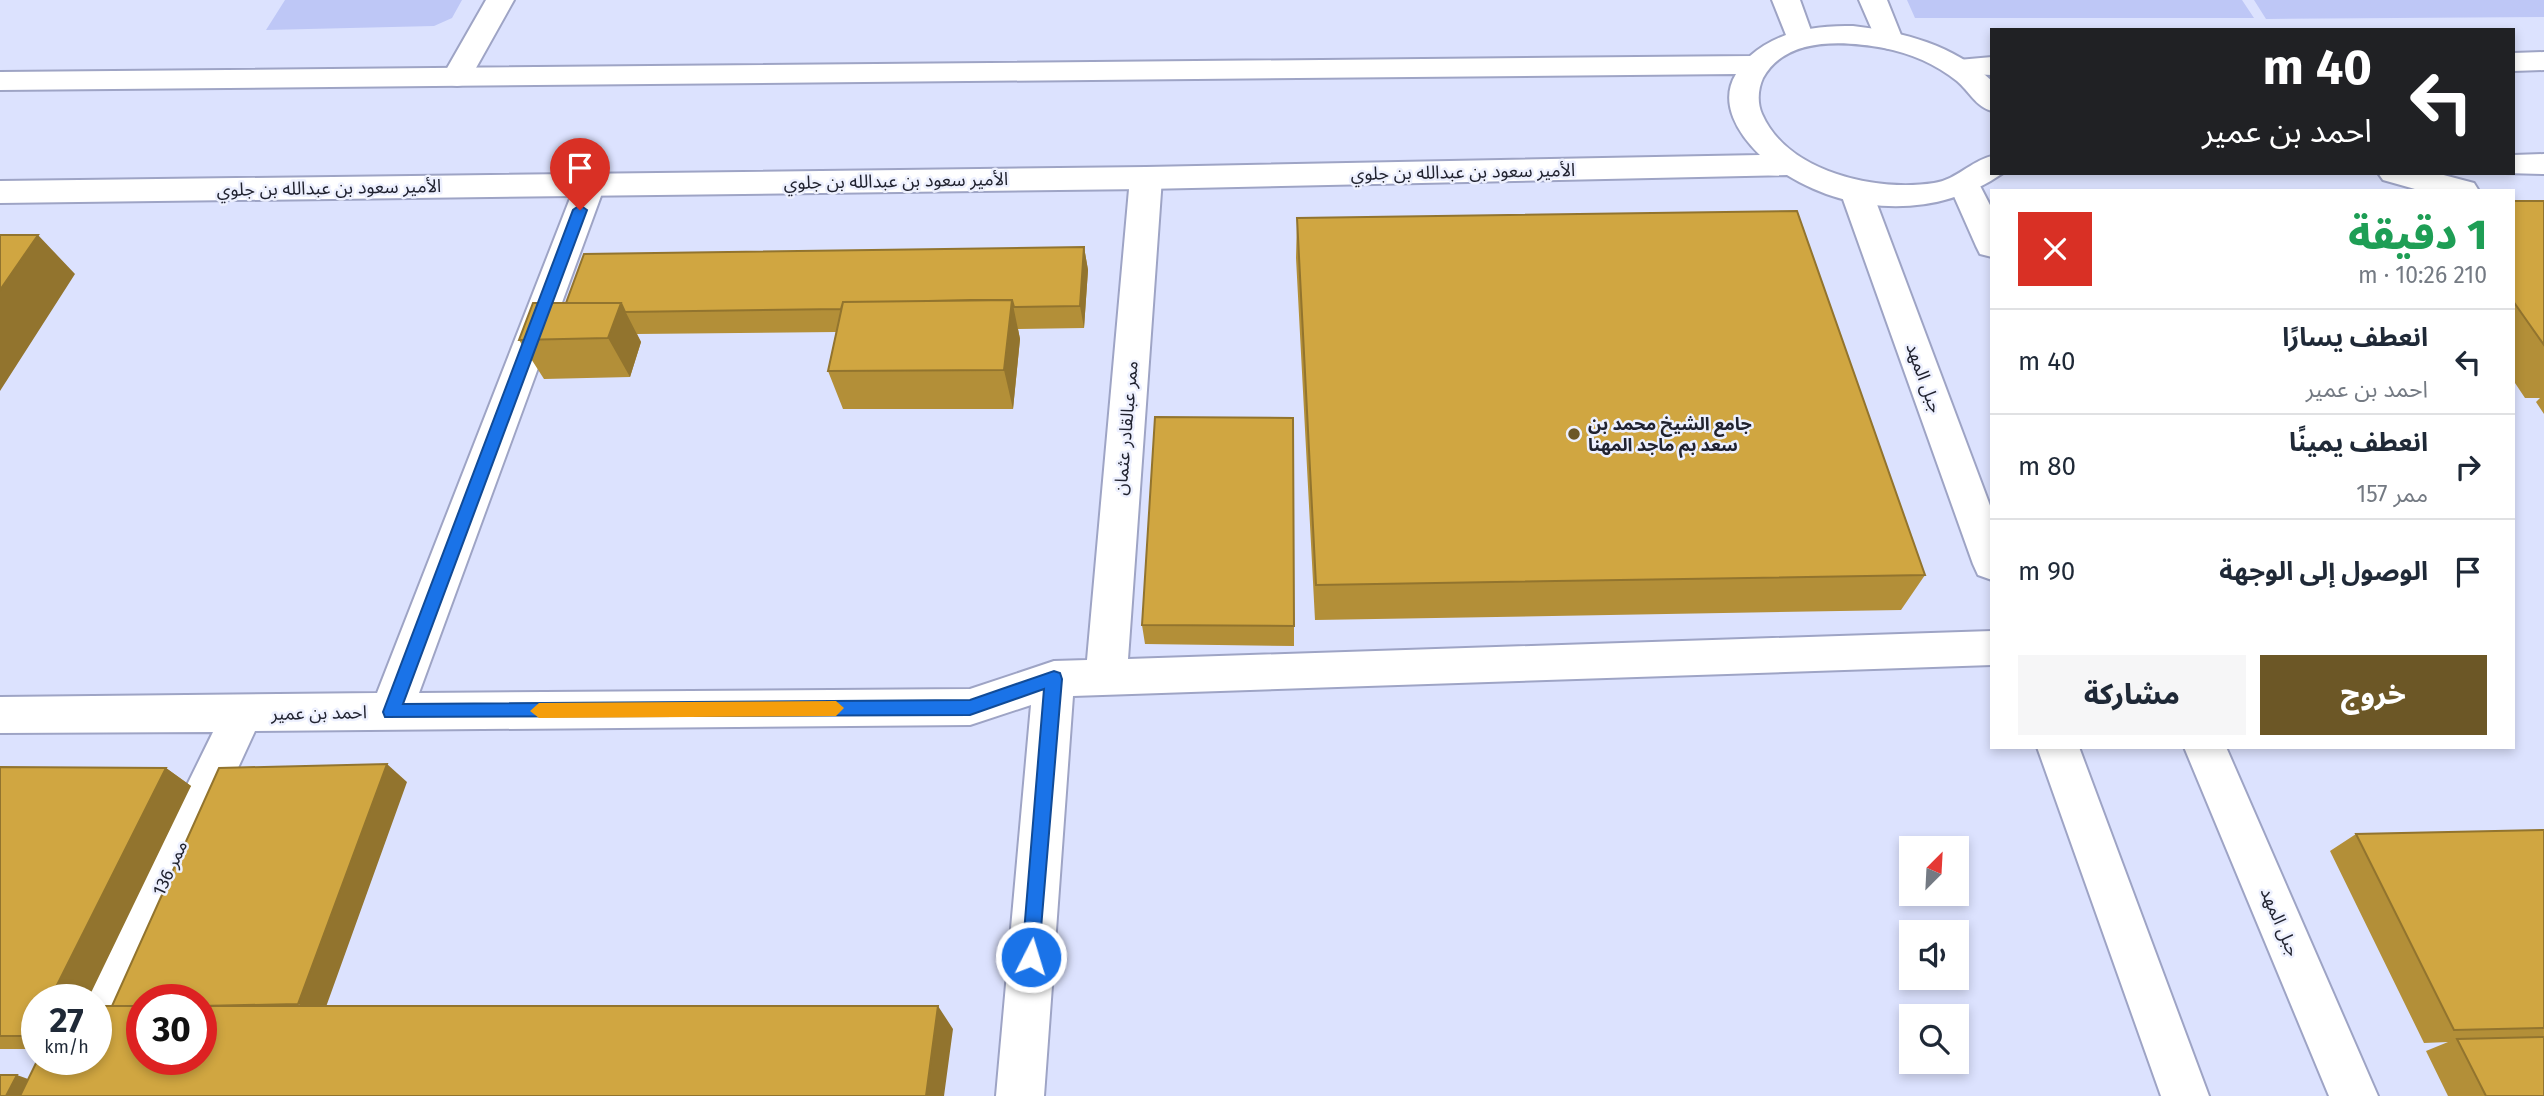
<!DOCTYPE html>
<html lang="ar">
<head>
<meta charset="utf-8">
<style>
  body { margin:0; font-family:"Fira Sans","Noto Sans Arabic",sans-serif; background:#f6f6f7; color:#1f2937; direction:rtl; height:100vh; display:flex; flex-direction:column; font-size:26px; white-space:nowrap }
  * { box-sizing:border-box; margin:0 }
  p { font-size:23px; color:#747a83 }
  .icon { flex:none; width:38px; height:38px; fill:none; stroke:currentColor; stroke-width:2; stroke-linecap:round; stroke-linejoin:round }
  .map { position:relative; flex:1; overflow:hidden; direction:ltr }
  .sheet { position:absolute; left:1990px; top:189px; width:525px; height:560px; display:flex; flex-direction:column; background:#fff; border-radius:0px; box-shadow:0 4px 10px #0003; direction:rtl }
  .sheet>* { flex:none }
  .banner { position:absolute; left:1990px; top:28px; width:525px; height:147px; border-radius:0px; box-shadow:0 4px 10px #0003; direction:rtl; background:#202124; color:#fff; overflow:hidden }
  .needle { width:46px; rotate:24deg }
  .fabs { position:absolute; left:1899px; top:836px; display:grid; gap:14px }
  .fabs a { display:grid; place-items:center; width:70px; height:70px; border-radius:0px; background:#fff; box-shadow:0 4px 10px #0003; font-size:35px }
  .speed { position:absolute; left:21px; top:984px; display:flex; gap:14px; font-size:35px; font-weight:700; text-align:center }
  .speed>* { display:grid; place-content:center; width:91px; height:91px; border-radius:50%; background:#fff; box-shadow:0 4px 10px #0003; line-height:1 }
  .speed small { font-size:18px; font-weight:400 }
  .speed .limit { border:10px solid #d22; background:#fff; color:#111 }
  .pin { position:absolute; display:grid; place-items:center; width:60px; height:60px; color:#fff; margin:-72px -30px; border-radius:50% 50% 50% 0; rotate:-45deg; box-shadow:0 0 7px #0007 }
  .pin .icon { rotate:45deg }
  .me { position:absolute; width:77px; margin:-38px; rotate:5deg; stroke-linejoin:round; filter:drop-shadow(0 0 5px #0008) }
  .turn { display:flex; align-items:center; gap:24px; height:147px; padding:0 28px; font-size:32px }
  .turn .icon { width:91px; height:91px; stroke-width:2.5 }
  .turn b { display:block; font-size:49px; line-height:60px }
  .round { display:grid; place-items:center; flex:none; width:74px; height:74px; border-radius:0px; background:#f6f6f7 }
  .head { display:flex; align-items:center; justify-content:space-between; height:119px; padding:0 28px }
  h1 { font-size:42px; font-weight:800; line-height:52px; color:#1e9e55 }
  .action { display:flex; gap:14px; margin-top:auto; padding:14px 28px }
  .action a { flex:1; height:80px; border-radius:0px; background:#6c5726; color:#fff; font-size:28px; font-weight:800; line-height:80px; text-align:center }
  .action a+a { background:#f6f6f7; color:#1f2937 }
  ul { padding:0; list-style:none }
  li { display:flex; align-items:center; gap:21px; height:105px; padding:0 28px; border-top:2px solid #e0e1e3 }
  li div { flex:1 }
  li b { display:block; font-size:26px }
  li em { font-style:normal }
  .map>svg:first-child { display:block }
</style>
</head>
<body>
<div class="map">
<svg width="2544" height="1096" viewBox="0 0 2544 1096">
  <rect width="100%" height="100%" fill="#dce2fe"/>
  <path fill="#bec7f6" d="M285 0H462L452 18 434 26 266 30Z
    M1907 0H2242L2254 18H1915Z
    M2254 0H2544V17L2266 19Z"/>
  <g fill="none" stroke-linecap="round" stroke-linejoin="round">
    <g stroke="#9ea4c5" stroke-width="4">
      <path id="minor" d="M486 0H514L467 84 457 86 447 84 442 77Z
        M1772 0H1800L1814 39 1810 45 1800 48 1790 45Z
        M1859 0H1887L1903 40 1899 46 1889 49 1879 46Z
        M2544 52V70L2513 71V53Z
        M1992 57V75L1947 73 1942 67 1947 61Z
        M2544 154V174L2505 173H2513V155Z
        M1146 167 1157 171 1162 178 1128 659 1992 631V665L1073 696 1044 1096H996L1031 705 970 725 255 731 113 1039 96 1046V999H82L213 732 0 733V697L377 693 578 178 589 174 600 178 605 185 419 693 970 689 1054 661 1087 660 1130 178 1135 171Z
        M2378 173H2436L2474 183 2479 191H2422L2383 180Z
        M1965 174 1976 178 1992 209V257L1980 254 1976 246 1949 185 1954 178Z
        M1856 180 1867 183 1872 191 1992 511V580L1978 575 1973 564 1840 191 1845 183Z
        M2037 747H2079L2209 1096H2161Z
        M2184 747H2226L2378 1096H2329Z"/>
    </g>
    <g stroke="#9ea4c5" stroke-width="4">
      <path id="major" d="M1853 26C1904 32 1953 45 1992 81V111C1976 107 1969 91 1957 81 1936 64 1910 53 1884 48 1845 41 1786 36 1763 78 1758 89 1757 103 1762 114 1788 173 1877 192 1934 183 1956 180 1971 161 1992 156V173H2003C1938 218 1854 216 1787 175L1146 189 0 203V181L1146 167 1760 155C1739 135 1718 103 1736 74L0 90V72L1750 56C1778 31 1816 25 1853 26Z"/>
    </g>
    <use href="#minor" fill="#fff" fill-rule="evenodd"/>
    <use href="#major" fill="#fff" fill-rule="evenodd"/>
  </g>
  <path fill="#b38f38" d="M2513 201H2544V414L2536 402 2540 398H2525L2513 380Z
    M1297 218 1925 575 1901 610 1315 620 1296 258Z
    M1084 247 1088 270 1084 328 1018 329 1020 339 1013 409H843L828 371 836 332 637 334 641 342 630 377 544 379 519 340 566 303Z
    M1142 625 1294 626V646L1145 644Z
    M0 767 166 768 191 786 37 999V1049H0Z
    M2544 830V1096H2448L2426 1051 2448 1042 2424 1043 2330 851 2356 834Z"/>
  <path fill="#92742e" d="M38 235 75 274 0 391V290Z
    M1084 247 1088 270 1084 328 1080 306Z
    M1012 300 1020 339 1013 409 1004 370Z
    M621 303 641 342 630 377 608 338Z
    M387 764 407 782 322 1018 298 1004Z
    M166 768 191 786 88 999H50Z
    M938 1006 953 1029 944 1096H926Z
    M37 1026V1039L31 1036Z
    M17 1075 50 1087 46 1096H6Z"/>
  <path fill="#d0a641" stroke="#92742e" stroke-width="2" d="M2513 201H2544V345L2513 301Z
    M1797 211 1925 575 1316 585 1297 218Z
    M0 235H38L0 290Z
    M1084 247 1080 306 1014 307 1012 300 843 302 841 309 625 312 621 303H566L584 254Z
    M1012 300 1004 370 828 371 843 302Z
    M533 303H621L608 338 519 340Z
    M1155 417 1293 418 1294 626 1142 625Z
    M387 764 298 1004 201 1006V999H142V1006H112L219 768Z
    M0 767 166 768 50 999H37V1026L31 1036H0Z
    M2544 830V1028L2454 1030 2356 834Z
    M96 1006H142V1059H201V1006H938L926 1096H20L38 1059H96Z
    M2544 1037V1096H2486L2457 1039Z
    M0 1075H17L6 1096H0Z"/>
  <path fill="#1a73e8" stroke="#114b97" stroke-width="2" d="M580 205 587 210 403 704 970 700 1054 671 1060 673 1062 679 1038 964 1031 966 1025 964 1022 957 1044 689 970 715 385 717 383 712 573 210Z"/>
  <path fill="#f59e0b" d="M836 701 844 708 836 716 539 718 530 711 539 703Z"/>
  <circle fill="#6c5726" stroke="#edf0fe" stroke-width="2.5" cx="1574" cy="434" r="7"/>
  <g text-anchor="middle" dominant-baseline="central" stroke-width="5" stroke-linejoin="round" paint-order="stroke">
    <g font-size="18" fill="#20222f" stroke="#edf0fe">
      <text transform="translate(1463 172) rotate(-1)">الأمير سعود بن عبدالله بن جلوي</text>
      <text transform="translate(896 181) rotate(-1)">الأمير سعود بن عبدالله بن جلوي</text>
      <text transform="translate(329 188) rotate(-1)">الأمير سعود بن عبدالله بن جلوي</text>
      <text transform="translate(1924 378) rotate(70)">جبل المهد</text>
      <text transform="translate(1126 428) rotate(-85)">ممر عبالقادر عثمان</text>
      <text transform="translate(319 713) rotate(-1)">احمد بن عمير</text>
      <text transform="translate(170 868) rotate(-65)">ممر 136</text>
      <text transform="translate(2280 922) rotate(67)">جبل المهد</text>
    </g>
    <g font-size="18" font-weight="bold" fill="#20222f" stroke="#edf0fe" text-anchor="start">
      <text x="1588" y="424">جامع الشيخ محمد بن<tspan x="1588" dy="21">سعد بم ماجد المهنا</tspan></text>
    </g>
  </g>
</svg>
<div class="fabs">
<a><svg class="needle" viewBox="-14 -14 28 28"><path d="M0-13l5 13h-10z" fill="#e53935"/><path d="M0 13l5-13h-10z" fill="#747a83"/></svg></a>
<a><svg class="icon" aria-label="sound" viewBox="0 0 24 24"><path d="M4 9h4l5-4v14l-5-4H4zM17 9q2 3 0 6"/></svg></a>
<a><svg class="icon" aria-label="search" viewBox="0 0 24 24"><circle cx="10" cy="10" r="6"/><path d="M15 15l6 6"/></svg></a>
</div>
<div class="speed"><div>27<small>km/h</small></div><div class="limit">30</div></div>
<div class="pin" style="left:580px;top:210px;background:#d93025"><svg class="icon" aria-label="arrive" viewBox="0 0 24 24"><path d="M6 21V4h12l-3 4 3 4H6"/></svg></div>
<svg class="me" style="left:1031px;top:957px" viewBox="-20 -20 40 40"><circle r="17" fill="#1a73e8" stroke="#fff" stroke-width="3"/><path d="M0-11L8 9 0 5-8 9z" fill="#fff"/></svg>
<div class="banner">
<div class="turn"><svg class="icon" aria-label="left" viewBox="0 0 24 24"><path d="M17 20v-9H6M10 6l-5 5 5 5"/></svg><div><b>40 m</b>احمد بن عمير</div></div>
</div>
<section class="sheet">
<div class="head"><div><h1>1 دقيقة</h1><p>210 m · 10:26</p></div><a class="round" style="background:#d93025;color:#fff"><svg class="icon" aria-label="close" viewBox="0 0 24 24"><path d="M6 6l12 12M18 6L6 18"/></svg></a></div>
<ul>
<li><svg class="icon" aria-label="left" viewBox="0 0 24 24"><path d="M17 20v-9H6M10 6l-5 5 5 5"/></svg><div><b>انعطف يسارًا</b><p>احمد بن عمير</p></div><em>40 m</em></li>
<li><svg class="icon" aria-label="right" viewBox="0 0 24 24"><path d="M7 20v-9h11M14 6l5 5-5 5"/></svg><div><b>انعطف يمينًا</b><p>ممر 157</p></div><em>80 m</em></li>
<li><svg class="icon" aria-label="arrive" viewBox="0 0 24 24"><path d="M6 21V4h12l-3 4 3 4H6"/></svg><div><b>الوصول إلى الوجهة</b></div><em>90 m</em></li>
</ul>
<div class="action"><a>خروج</a><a>مشاركة</a></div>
</section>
</div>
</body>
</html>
